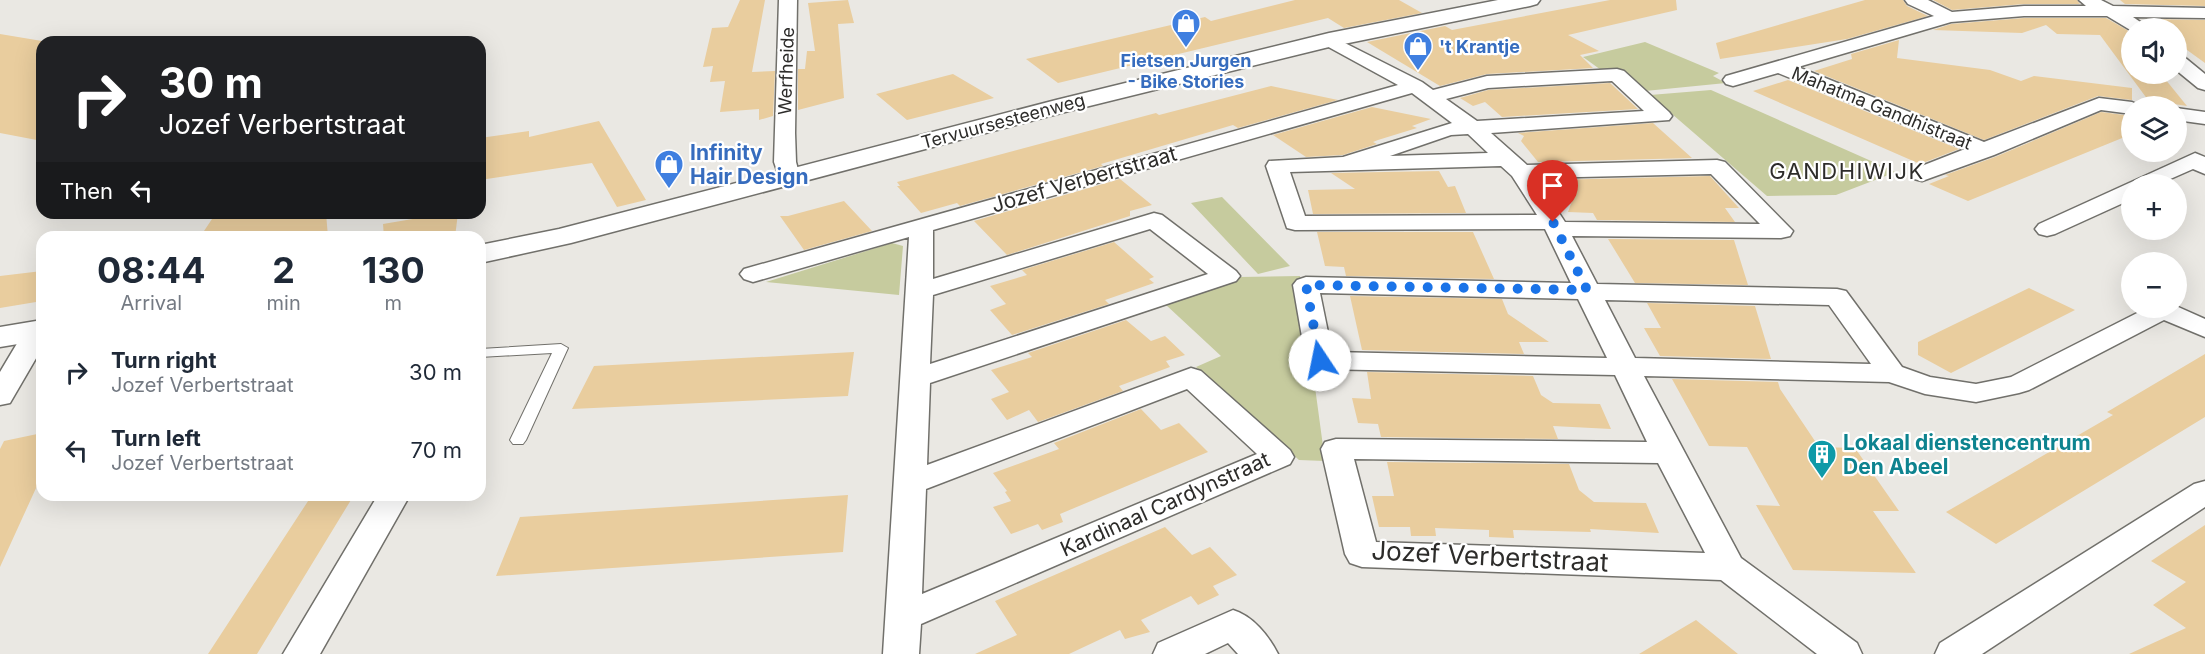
<!DOCTYPE html>
<html lang="en">
<head>
<meta charset="utf-8">
<style>
  body { margin:0; font-family:Inter,sans-serif; background:#f6f6f7; color:#1f2937; height:100vh; display:flex; flex-direction:column; font-size:22px; white-space:nowrap }
  * { box-sizing:border-box; margin:0 }
  p { font-size:20px; color:#747a83 }
  .icon { flex:none; width:33px; height:33px; fill:none; stroke:currentColor; stroke-width:2; stroke-linecap:round; stroke-linejoin:round }
  .map { position:relative; flex:1; overflow:hidden }
  .drawer { position:absolute; left:36px; top:231px; width:450px; height:270px; display:flex; flex-direction:column; background:#fff; border-radius:18px; box-shadow:0 6px 24px #0002 }
  .drawer>* { flex:none }
  .top-card { position:absolute; left:36px; top:36px; width:450px; height:183px; border-radius:18px; box-shadow:0 6px 24px #0002; background:#202124; color:#fff; overflow:hidden }
  .fabs { position:absolute; left:2121px; top:18px; display:grid; gap:12px }
  .fabs a { display:grid; place-items:center; width:66px; height:66px; border-radius:50%; background:#fff; box-shadow:0 6px 24px #0002; font-size:30px }
  .pin { position:absolute; display:grid; place-items:center; width:51px; height:51px; color:#fff; margin:-62px -26px; border-radius:50% 50% 50% 0; rotate:-45deg; box-shadow:0 0 6px #0007 }
  .pin .icon { rotate:45deg }
  .me { position:absolute; width:66px; margin:-33px; rotate:349deg; stroke-linejoin:round; filter:drop-shadow(0 0 4px #0008) }
  .turn { display:flex; align-items:center; gap:21px; height:126px; padding:0 24px; font-size:27px }
  .turn .icon { width:78px; height:78px; stroke-width:2.5 }
  .turn b { display:block; font-size:42px; line-height:51px }
  .then { display:flex; align-items:center; height:57px; padding:0 24px; background:#0003; gap:12px; font-size:22px }
  .eta { display:flex; justify-content:space-evenly; align-items:center; height:102px; text-align:center }
  .eta b { font-size:36px; font-weight:700; line-height:42px }
  ul { padding:0; list-style:none }
  li { display:flex; align-items:center; gap:18px; height:78px; padding:0 24px }
  li div { flex:1 }
  li b { display:block; font-size:22px }
  li em { font-style:normal }
  .map>svg:first-child { display:block }
</style>
</head>
<body>
<div class="map">
<svg width="2205" height="654" viewBox="0 0 2205 654">
  <rect width="100%" height="100%" fill="#eae8e3"/>
  <path fill="#c6cb9e" d="M1645 42 1719 73 1713 76 1726 83 1645 91 1601 70 1583 57Z
    M1711 90 1896 172 1836 195 1767 196 1650 95Z
    M1222 197 1290 266 1258 274 1191 203Z
    M892 243 903 246 899 295 766 282Z
    M1300 276 1325 461 1299 460 1196 367 1221 356 1165 304 1239 277Z"/>
  <path fill="#e9cd9e" d="M740 0H765L752 72 775 71 773 116 759 120V109L720 112 725 81 710 82 713 66 703 67 712 28 728 27Z
    M848 0 854 23 838 24 844 98 798 110V69H805L807 51H815L808 3Z
    M1295 0H1399L1422 13 1344 28 1328 18 1058 83 1026 59 1205 17 1211 21Z
    M1610 0H1676L1677 10 1568 35 1599 51 1580 55 1593 68 1487 74 1440 86 1367 42 1445 26 1452 30Z
    M1865 0H1903L1907 6 1928 16 1847 39 1720 59 1716 43Z
    M1933 0H2077L2080 4H2024L1952 10Z
    M2120 0H2205V6L2125 4Z
    M2024 18H2106L2127 30 2132 37V74H2161L2187 106 2148 100 2100 35 2057 34 2046 25 2022 33 1933 30 1951 24Z
    M2146 19 2205 20V63L2176 42V28H2158Z
    M0 34 42 41V141L0 133Z
    M1899 40 1897 58 1990 70 2021 81 2034 76 2132 88V100L2098 96 1984 140 1814 71 1852 59 1851 54Z
    M953 74 994 98 907 120 876 94Z
    M1788 80 1959 149 1920 164 1753 91Z
    M1610 83 1638 109 1502 117 1485 102 1473 106 1460 98 1488 90Z
    M1271 86 1338 100 1238 128 1233 125 1101 164 1103 166 960 206 957 203 921 213 897 186H900L897 182 961 165 1156 113 1159 115Z
    M1372 107 1431 119 1412 126 1417 128 1378 140 1373 142 1377 144 1343 155 1306 157 1273 135Z
    M2101 112 2132 116V134L1968 201 1929 184 1949 176 1945 175 1995 157Z
    M599 121 646 200 617 207 592 163 480 180V138L529 131V137Z
    M1653 123 1692 158 1538 162 1521 141 1524 136 1518 133Z
    M1439 171 1448 187 1455 186 1466 213 1313 214 1308 190 1355 189 1331 173Z
    M1710 176 1739 208H1725L1735 222 1597 220 1593 213 1568 212 1574 196 1563 197 1551 180Z
    M1120 179 1152 205 1130 211V216L1007 255 974 221Z
    M844 201 872 231 804 250 780 216H788Z
    M216 213H326L328 237H200Z
    M448 213H458L455 237H384L383 224Z
    M1317 232H1473L1494 279 1346 276 1344 267 1325 266Z
    M1608 239 1734 240 1748 285 1635 283Z
    M1114 242 1154 277 1149 279 1154 283 1105 300 1109 304 1012 335 990 310 1006 304 990 286 1027 275 1022 270Z
    M42 271V301L0 308V276Z
    M2029 288 2075 310 1951 373 1918 355V342Z
    M1350 296 1502 299 1508 314 1549 342H1519L1524 354 1362 350Z
    M1647 303 1755 306 1771 359 1660 356 1644 328H1661Z
    M1126 320 1151 341 1165 336 1185 355 1166 361 1170 367 1119 386 1123 391 1038 422 1029 410 1007 420 991 399 1009 392 991 370 1032 357 1028 353Z
    M854 352 848 396 572 409 594 366Z
    M2205 354V417L2164 442 1996 544 1946 512 2113 415 2107 412Z
    M1367 372 1533 376 1541 395 1553 403 1600 404 1611 429 1553 426 1558 439 1381 437 1378 424 1358 423 1352 398 1371 399Z
    M1672 379 1778 382 1780 389 1819 447 1855 448 1899 511H1873L1916 573 1793 570 1756 505 1780 506 1747 447 1709 446Z
    M1141 409 1161 430 1179 423 1208 452 1060 514 1063 522 1042 530 1038 524 1011 534 993 507 1011 501 1005 492 1007 491 993 473 1059 449 1054 443Z
    M42 433V475L0 567V449L4 441Z
    M1387 462 1569 464 1579 490 1594 502 1646 503 1659 533 1590 529 1591 532 1513 530 1514 538 1489 537V530L1435 528 1436 536H1411L1410 527H1379L1372 496H1394Z
    M312 495H354L257 654H208Z
    M848 495 843 552 496 576 520 517Z
    M2205 525V654H2129L2186 628 2153 605 2186 582 2151 561Z
    M1165 527 1192 555 1210 547 1237 575 1213 586 1219 595 1198 605 1191 596 1141 620 1150 632 1125 639 1120 630 1069 654H975L1017 635 995 601Z
    M1696 620 1738 654H1639L1679 630Z"/>
  <g fill="none" stroke-linecap="round" stroke-linejoin="round">
    <g stroke="#71706b" stroke-width="2">
      <path id="lane" d="M561 344 568 348 526 440 523 444H513L510 440 552 353 480 357V349Z"/>
    </g>
    <g stroke="#71706b" stroke-width="3">
      <path id="street" d="M779 0H797L795 133 796 162 800 177 797 182 789 184 781 182 774 162Z
        M1905 0H1928L1952 12 2024 6H2086L2079 0H2101L2113 6 2205 8V18L2133 17 2149 28H2132V31L2107 16H2024L1951 22 1798 67 1984 142 2099 98 2132 102 2141 106H2132V114L2101 110 1994 155 1922 181 1914 179 1911 174 1914 169 1965 149 1778 73 1733 86 1726 84 1723 80 1726 76 1934 16 1908 4Z
        M1329 35 1422 82 1433 90 1487 76 1617 69 1624 71 1669 112 1672 116 1669 120 1491 133 1527 165 1717 160 1725 162 1793 231 1790 236 1781 238 1572 236 1597 284 1837 289 1846 291 1902 367 1930 377 1976 384 2011 377 2147 308 2176 306 2205 319V337L2164 320 2029 390 2019 393 1976 402 1925 394 1889 382 1644 376 1741 558 1857 643 1862 654H1817L1721 580 1362 567 1350 563 1345 554 1321 449 1325 442 1336 439 1647 442 1615 375 1320 369 1310 366 1306 360 1293 285 1297 280 1306 277 1571 283 1545 229 1295 230 1287 228 1266 166 1269 161 1343 157 1452 123 1412 93 933 230V279L1154 213 1162 215 1236 271 1240 276 1236 281 930 383 927 465 1191 368 1201 371 1290 450 1294 457 1290 464 921 624 919 654H883L909 237 753 282 744 279 740 274 744 269 1398 85 1323 44 1320 40 1323 36ZM1612 81 1644 111 1477 121 1446 99 1488 88ZM1468 134 1488 153 1390 156 1451 135ZM1501 166 1512 176 1537 215 1305 216 1290 172ZM1711 174 1760 224 1565 222 1536 178ZM1150 229 1208 274 930 364 933 295ZM1320 293 1578 299 1607 358 1332 352ZM1605 300 1829 305 1871 364 1635 358ZM1187 389 1257 454 922 594 926 489ZM1354 459 1658 463 1705 553 1376 542Z
        M2176 54 2183 56 2205 74V90L2198 88 2176 70Z
        M2176 108 2205 112V124L2176 120Z
        M2195 153 2205 157V174L2193 169 2159 184H2132V199L2055 234 2047 236 2039 234 2035 229 2039 224Z
        M38 323 42 324V348L10 403 0 405V372L28 325Z
        M2205 481V507L1982 654H1935L1940 643 2194 484Z
        M378 495H410L320 654H283Z
        M1233 610C1253 616 1269 636 1278 654H1238L1228 643 1205 654H1153L1158 643Z"/>
    </g>
    <g stroke="#71706b" stroke-width="3">
      <path id="secondary" d="M1498 0H1540L1537 4 1530 6 1329 47 1065 112 571 243 480 263V245L559 229 1056 100 1329 33Z
        M42 320V340L0 347V327Z"/>
    </g>
    <use href="#lane" fill="#fff" fill-rule="evenodd"/>
    <use href="#street" fill="#fff" fill-rule="evenodd"/>
    <use href="#secondary" fill="#fff" fill-rule="evenodd"/>
  </g>
  <g fill="none" stroke-linecap="round" stroke-linejoin="round">
    <path stroke="#1a73e8" stroke-width="10" stroke-dasharray="0 18" d="M1320 360 1306 285 1587 290 1553 222"/>
  </g>
  <defs>
    <g id="shop-pin" transform="scale(1.5)"><path d="M0 17L-7.5 6A9.5 9.5 0 1 1 7.5 6Z" fill="#3f7fe0" stroke="#fff"/><path d="M-5-2.5h2.3a2.7 3.5 0 0 1 5.4 0H5L5.5 6h-11ZM-1.5-2.5h3a1.5 2.3 0 0 0-3 0Z" fill="#fff"/></g>
    <g id="building-pin" transform="scale(1.5)"><path d="M0 17L-7.5 6A9.5 9.5 0 1 1 7.5 6Z" fill="#0f9aa8" stroke="#fff"/><path d="M-4-6H4V6H1V3H-1V6H-4ZM-2.5-4.3h1.7v1.8h-1.7ZM.8-4.3h1.7v1.8H.8ZM-2.5-1h1.7V.8h-1.7ZM.8-1h1.7V.8H.8Z" fill="#fff"/></g>
  </defs>
  <g fill-rule="evenodd">
    <use href="#shop-pin" x="1186" y="23"/>
    <use href="#shop-pin" x="1418" y="46"/>
    <use href="#shop-pin" x="669" y="164"/>
    <use href="#building-pin" x="1822" y="454"/>
  </g>
  <g text-anchor="middle" dominant-baseline="central" stroke-width="4.5" stroke-linejoin="round" paint-order="stroke">
    <g font-size="18" font-weight="bold" fill="#366cbe" stroke="#fff" text-anchor="start">
      <text x="1439" y="46">'t Krantje</text>
      <text x="1186" y="60" text-anchor="middle">Fietsen Jurgen<tspan x="1186" dy="21">- Bike Stories</tspan></text>
    </g>
    <g font-size="18" fill="#2d2c2a" stroke="#fff">
      <text transform="translate(786 71) rotate(-88)">Werfheide</text>
      <text transform="translate(1882 108) rotate(22)">Mahatma Gandhistraat</text>
      <text transform="translate(1003 121) rotate(-15)">Tervuursesteenweg</text>
    </g>
    <g font-size="21" font-weight="bold" fill="#366cbe" stroke="#fff" text-anchor="start">
      <text x="690" y="152">Infinity<tspan x="690" dy="24">Hair Design</tspan></text>
    </g>
    <g font-size="21" fill="#2d2c2a" stroke="#fff">
      <text transform="translate(1084 179) rotate(-16)">Jozef Verbertstraat</text>
      <text transform="translate(1165 504) rotate(-24)">Kardinaal Cardynstraat</text>
    </g>
    <g font-size="21" font-weight="bold" fill="#0d838f" stroke="#fff" text-anchor="start">
      <text x="1843" y="442">Lokaal dienstencentrum<tspan x="1843" dy="24">Den Abeel</tspan></text>
    </g>
    <g font-size="22" letter-spacing="1.5" fill="#2d2c2a" stroke="#fff">
      <text x="1847" y="171">GANDHIWIJK</text>
    </g>
    <g font-size="26" fill="#2d2c2a" stroke="#fff">
      <text transform="translate(1490 556) rotate(3)">Jozef Verbertstraat</text>
    </g>
  </g>
</svg>
<div class="fabs">
<a><svg class="icon" aria-label="sound" viewBox="0 0 24 24"><path d="M4 9h4l5-4v14l-5-4H4zM17 9q2 3 0 6"/></svg></a>
<a><svg class="icon" aria-label="layers" viewBox="0 0 24 24"><path d="M12 4l9 5-9 5-9-5zM3 14l9 5 9-5"/></svg></a>
<a>+</a>
<a>−</a>
</div>
<div class="pin" style="left:1553px;top:222px;background:#d93025"><svg class="icon" aria-label="arrive" viewBox="0 0 24 24"><path d="M6 21V4h12l-3 4 3 4H6"/></svg></div>
<svg class="me" style="left:1320px;top:360px" viewBox="-20 -20 40 40"><circle r="19" fill="#fff"/><path d="M0-13L10 11 0 6-10 11z" fill="#1a73e8"/></svg>
<div class="top-card">
<div class="turn"><svg class="icon" aria-label="right" viewBox="0 0 24 24"><path d="M7 20v-9h11M14 6l5 5-5 5"/></svg><div><b>30 m</b>Jozef Verbertstraat</div></div>
<div class="then">Then<svg class="icon" aria-label="left" viewBox="0 0 24 24"><path d="M17 20v-9H6M10 6l-5 5 5 5"/></svg></div>
</div>
<section class="drawer">
<div class="eta">
<div><b>08:44</b><p>Arrival</p></div>
<div><b>2</b><p>min</p></div>
<div><b>130</b><p>m</p></div>
</div>
<ul>
<li><svg class="icon" aria-label="right" viewBox="0 0 24 24"><path d="M7 20v-9h11M14 6l5 5-5 5"/></svg><div><b>Turn right</b><p>Jozef Verbertstraat</p></div><em>30 m</em></li>
<li><svg class="icon" aria-label="left" viewBox="0 0 24 24"><path d="M17 20v-9H6M10 6l-5 5 5 5"/></svg><div><b>Turn left</b><p>Jozef Verbertstraat</p></div><em>70 m</em></li>
</ul>
</section>
</div>
</body>
</html>
